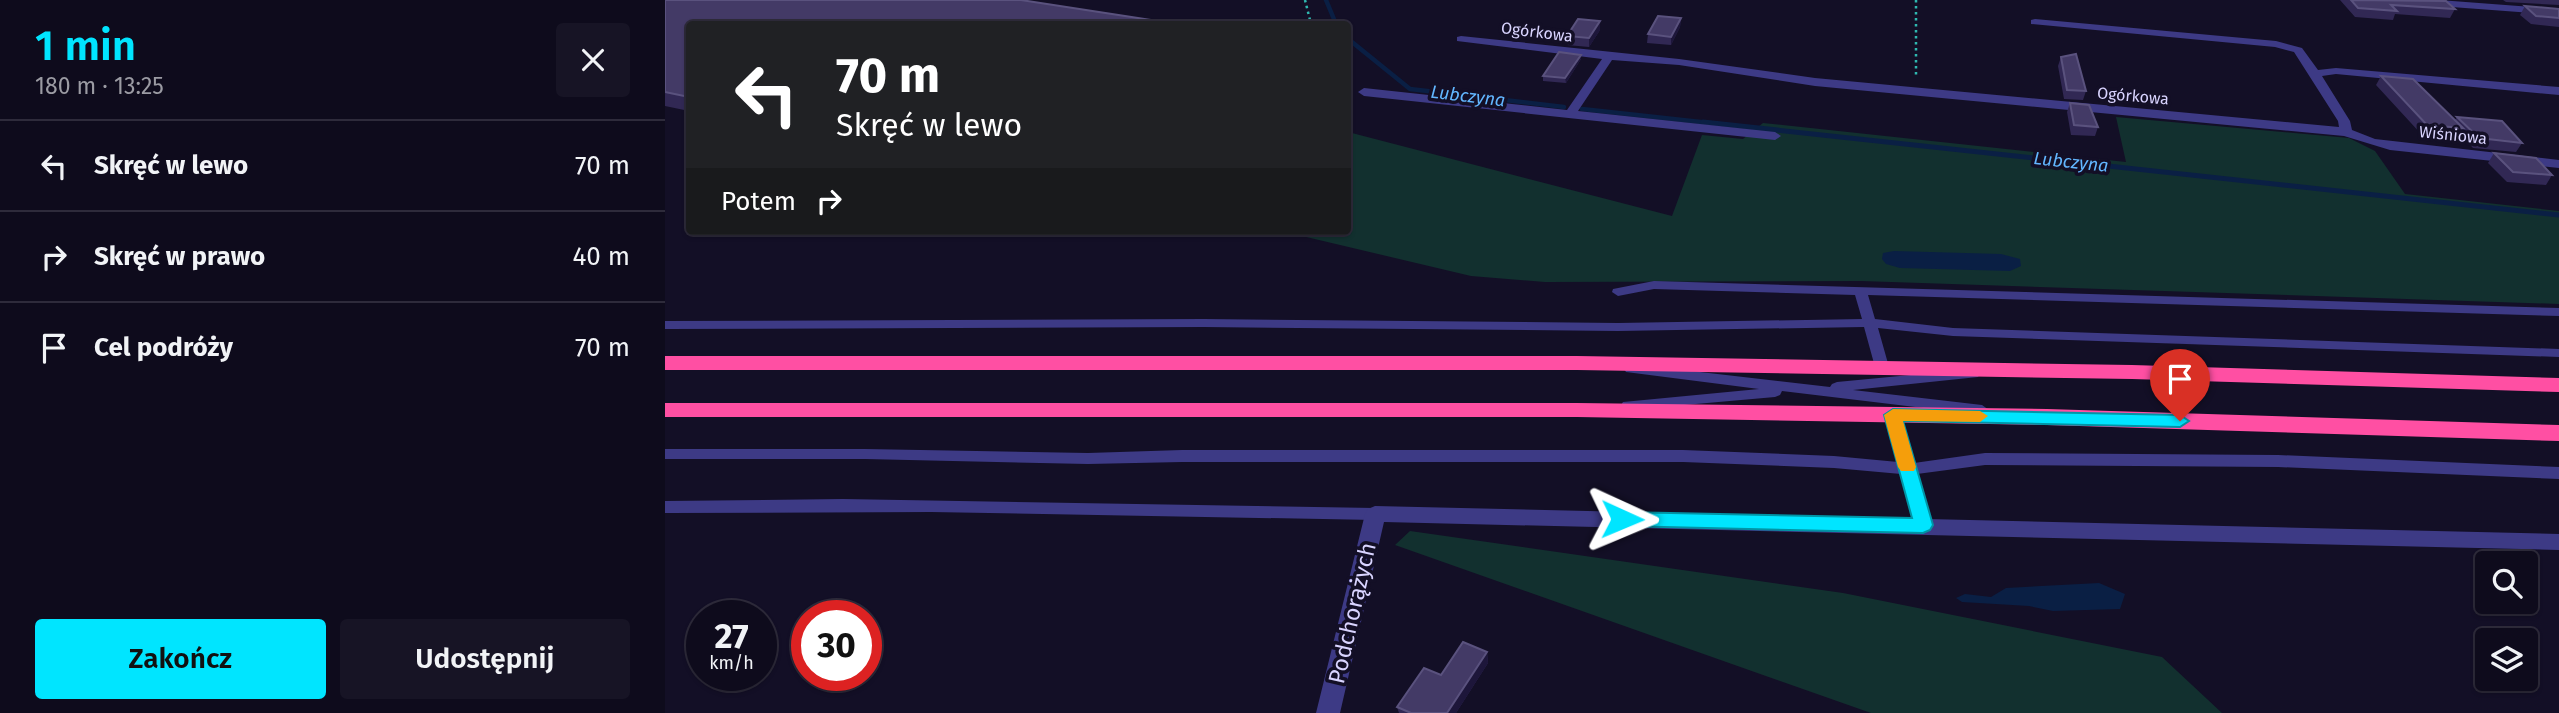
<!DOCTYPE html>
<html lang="pl">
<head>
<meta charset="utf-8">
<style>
  body { margin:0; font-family:"Fira Sans",sans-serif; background:#171425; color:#f1f3f6; height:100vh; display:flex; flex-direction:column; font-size:26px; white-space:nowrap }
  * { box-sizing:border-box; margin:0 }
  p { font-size:23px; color:#9b9ba3 }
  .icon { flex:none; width:38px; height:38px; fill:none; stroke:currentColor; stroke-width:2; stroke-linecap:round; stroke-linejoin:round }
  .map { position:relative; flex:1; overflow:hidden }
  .details { display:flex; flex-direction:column; background:#0e0b1c; width:665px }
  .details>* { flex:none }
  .top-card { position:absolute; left:21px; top:21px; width:665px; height:214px; border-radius:7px; box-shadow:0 2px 5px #0004,0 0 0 2px #2e2b3b; background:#202124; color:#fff; overflow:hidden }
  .controls { position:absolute; left:1810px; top:551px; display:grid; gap:14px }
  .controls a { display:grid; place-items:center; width:63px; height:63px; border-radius:7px; background:#0e0b1c; box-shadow:0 2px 5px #0004,0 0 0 2px #2e2b3b; font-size:35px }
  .speed { position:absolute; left:21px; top:600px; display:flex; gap:14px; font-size:35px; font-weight:700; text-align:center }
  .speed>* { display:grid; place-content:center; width:91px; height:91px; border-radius:50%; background:#0e0b1c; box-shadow:0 2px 5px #0004,0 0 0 2px #2e2b3b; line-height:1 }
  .speed small { font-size:18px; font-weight:400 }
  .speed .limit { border:10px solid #d22; background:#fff; color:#111 }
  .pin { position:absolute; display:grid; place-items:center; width:60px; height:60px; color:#fff; margin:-72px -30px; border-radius:50% 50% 50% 0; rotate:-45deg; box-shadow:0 0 7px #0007 }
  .pin .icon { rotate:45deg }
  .me { position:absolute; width:77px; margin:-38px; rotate:91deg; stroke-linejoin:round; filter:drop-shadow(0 0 5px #0008) }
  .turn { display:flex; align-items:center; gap:24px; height:147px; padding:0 35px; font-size:32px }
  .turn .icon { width:91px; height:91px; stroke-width:2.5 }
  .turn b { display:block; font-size:49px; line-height:60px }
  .then { display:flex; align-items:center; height:66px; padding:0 35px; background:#0003; gap:14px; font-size:26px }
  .round { display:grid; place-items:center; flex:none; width:74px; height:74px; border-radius:7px; background:#171425 }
  .overview { display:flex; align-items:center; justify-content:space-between; height:119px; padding:0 35px }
  h1 { font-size:42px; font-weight:600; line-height:52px; color:#00e5ff }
  .cta { display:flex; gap:14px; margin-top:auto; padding:14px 35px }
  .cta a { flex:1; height:80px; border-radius:7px; background:#00e5ff; color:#111; font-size:28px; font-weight:600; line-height:80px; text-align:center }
  .cta a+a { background:#171425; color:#f1f3f6 }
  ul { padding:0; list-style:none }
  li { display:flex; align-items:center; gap:21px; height:91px; padding:0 35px; border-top:2px solid #2e2b3b }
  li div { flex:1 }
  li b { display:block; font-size:26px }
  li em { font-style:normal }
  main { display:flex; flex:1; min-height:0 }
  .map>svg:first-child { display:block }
</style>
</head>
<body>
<main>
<section class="details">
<div class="overview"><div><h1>1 min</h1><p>180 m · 13:25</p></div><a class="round"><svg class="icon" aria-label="close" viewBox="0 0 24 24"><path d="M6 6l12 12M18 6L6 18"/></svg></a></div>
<ul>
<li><svg class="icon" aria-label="left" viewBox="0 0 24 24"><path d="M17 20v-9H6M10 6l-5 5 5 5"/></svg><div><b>Skręć w lewo</b></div><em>70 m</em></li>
<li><svg class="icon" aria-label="right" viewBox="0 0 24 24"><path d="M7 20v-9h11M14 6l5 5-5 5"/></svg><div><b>Skręć w prawo</b></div><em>40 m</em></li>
<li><svg class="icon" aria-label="arrive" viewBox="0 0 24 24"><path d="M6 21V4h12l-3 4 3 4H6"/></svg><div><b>Cel podróży</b></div><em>70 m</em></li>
</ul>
<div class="cta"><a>Zakończ</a><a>Udostępnij</a></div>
</section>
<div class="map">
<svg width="1894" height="713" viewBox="0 0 1894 713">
  <rect width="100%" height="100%" fill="#130f26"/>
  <path fill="#12302f" d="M1451 117 1684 138 1710 151 1740 194 1894 211V304L1196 281 880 282 806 276 616 231H682L683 132 1007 216 1037 135 1078 139 1098 123 1461 162Z
    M745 531 1178 593 1497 657 1557 713H1206L730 545Z"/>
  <path fill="#0a1f44" d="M1229 251 1336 254 1355 259 1356 266 1345 271 1235 268 1221 264 1217 259 1218 253Z
    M1434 583 1460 594 1455 609 1388 611 1364 606 1297 602 1291 598 1300 594 1326 597 1341 588Z"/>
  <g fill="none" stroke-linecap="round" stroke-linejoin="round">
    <path stroke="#0a1f44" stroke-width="4.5" d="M661 0 671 24
      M682 38 745 89 899 107
      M917 109 1054 124"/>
    <path stroke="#0a1f44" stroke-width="5" d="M1038 122 1894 215"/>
    <path stroke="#2fb8b0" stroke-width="2.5" stroke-dasharray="2.5 3.5" stroke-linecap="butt" d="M640 0 646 24
      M1251 0V78"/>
    <path fill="#3d3a85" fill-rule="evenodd" d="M989 281 1894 308V316L1203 295 1210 319 1288 328 1894 349V357L1288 336 1213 328 1224 367 1217 372 1210 367 1199 327 953 331 539 327 0 329V321L539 319 953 323 1197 319 1190 295 989 289 953 296 947 292 948 289Z
      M966 364 1165 387 1167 384 1172 382 1308 369 1313 371 1315 374 1313 377 1188 390 1317 405 1324 410 1317 415 1117 391 1115 395 1110 397 963 410 956 405 958 402 1094 389 961 372 959 369 961 366Z
      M1228 410 1235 415 1249 463 1320 453 1613 455 1894 467V479L1613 467 1320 465 1252 474 1266 525 1264 529 1258 531 1252 529 1250 525 1236 474 1169 468 1018 462H517L423 464 200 459H0V449H200L423 453 517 450H1018L1169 456 1233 462 1221 415Z
      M178 499 710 508 716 510 718 514 716 518 710 520 266 512 0 513V501Z"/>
    <path fill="#3d3a85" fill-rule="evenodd" d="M1728 0H1774L1894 9V15L1733 3Z
      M1370 19 1611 41 1637 48 1653 70 1671 68 1894 87V95L1671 74 1657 76 1685 121 1687 130 1710 139 1894 160V168L1725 150 1679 136 1150 86 1014 65 947 60 913 111 1110 132 1116 136 1110 140 699 96 693 92 699 88 902 110 937 59 792 41V37L796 36 1014 59 1150 78 1674 127 1673 121 1629 52 1610 47 1366 24V20Z
      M710 506 1894 534V550L719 522 675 713H651L700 514 703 509Z"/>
    <path fill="#ff4fa3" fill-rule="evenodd" d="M0 356H912L1467 365 1894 378V392L1467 379 912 370H0Z
      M0 403H912L1382 409 1894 425V441L1382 425 912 417H0Z"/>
  </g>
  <path fill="#312854" d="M0 0 24 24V111L0 106Z
    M1675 0H1771L1790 9 1785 18 1730 14 1728 20 1690 17Z
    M1838 0H1894V5L1841 2Z
    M1860 6 1894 9V27L1866 24 1855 15Z
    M1016 18 1015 27 1006 45 982 43 983 34Z
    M935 30 924 47 902 45V36Z
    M916 55V59L901 83 878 81V76Z
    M1396 57 1421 91 1418 100 1399 99 1393 66Z
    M1716 76 1790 120 1792 117 1857 143 1851 152 1808 148 1795 134 1793 137 1757 135 1711 85Z
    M1405 103 1433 127 1430 136 1406 135 1402 112Z
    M1829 153 1887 175 1881 185 1842 182 1823 163Z
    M822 652 823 663 791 713H734L732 707 776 675Z"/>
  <path fill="#1d163a" d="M1016 18 1015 27 1006 45V37Z
    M935 21V30L924 47V38Z
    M916 55V59L901 83 900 78Z
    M822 652 823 663 791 713H782Z"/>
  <path fill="#433a66" stroke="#5a527e" stroke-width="2" d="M0 0H356L512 24H24V97L0 92Z
    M1686 0 1781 1 1790 9 1726 5 1732 11 1693 8Z
    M1860 6 1894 9V18L1871 16Z
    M993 16 1016 18 1006 37 983 34Z
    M913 19 935 21 924 38 902 36Z
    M894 52 916 55 900 78 878 76Z
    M1411 54 1421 91 1402 90 1396 57Z
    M1716 76 1748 79 1798 128 1762 125Z
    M1405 103 1424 105 1433 127 1409 125Z
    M1792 117 1837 121 1857 143 1814 138Z
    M1829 153 1871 158 1887 175 1848 172Z
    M798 642 822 652 782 713H746L732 707 759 668 776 675Z"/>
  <path fill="#00e5ff" stroke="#0095a6" stroke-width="2" d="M1228 409 1515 415 1524 421 1515 427 1238 421 1268 525 1265 530 1258 533 957 526 950 524 948 519 950 514 957 512 1247 518 1219 415Z"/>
  <path fill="#f59e0b" d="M1228 409 1315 411 1323 416 1315 422 1238 421 1251 467 1249 471H1236L1233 467 1219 415Z"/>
  <g text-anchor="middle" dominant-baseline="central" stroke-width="7" stroke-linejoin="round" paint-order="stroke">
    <g font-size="16" fill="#d9d4ff" stroke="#130f26">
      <text transform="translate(872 32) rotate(7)">Ogórkowa</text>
      <text transform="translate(1468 96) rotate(5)">Ogórkowa</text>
      <text transform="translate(1788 135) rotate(6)">Wiśniowa</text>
    </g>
    <g font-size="18" font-style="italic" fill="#62b6ff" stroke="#130f26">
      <text transform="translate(803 96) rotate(7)">Lubczyna</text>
      <text transform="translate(1406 162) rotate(6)">Lubczyna</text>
    </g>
    <g font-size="23" fill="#d9d4ff" stroke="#130f26">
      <text transform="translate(687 613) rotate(-77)">Podchorążych</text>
    </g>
  </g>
</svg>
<div class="controls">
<a><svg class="icon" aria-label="search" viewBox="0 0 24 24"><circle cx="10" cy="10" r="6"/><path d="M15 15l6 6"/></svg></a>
<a><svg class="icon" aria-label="layers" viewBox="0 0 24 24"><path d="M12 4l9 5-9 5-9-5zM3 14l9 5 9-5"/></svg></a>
</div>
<div class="speed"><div>27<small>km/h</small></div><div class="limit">30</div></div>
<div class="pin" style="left:1515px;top:421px;background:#d93025"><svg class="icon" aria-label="arrive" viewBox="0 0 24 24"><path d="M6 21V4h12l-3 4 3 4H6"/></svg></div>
<svg class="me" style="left:957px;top:519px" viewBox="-20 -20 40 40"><path d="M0-17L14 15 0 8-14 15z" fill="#00e5ff" stroke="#fff" stroke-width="4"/></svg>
<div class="top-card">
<div class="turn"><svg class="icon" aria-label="left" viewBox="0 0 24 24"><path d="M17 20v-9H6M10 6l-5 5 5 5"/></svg><div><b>70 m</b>Skręć w lewo</div></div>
<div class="then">Potem<svg class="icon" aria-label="right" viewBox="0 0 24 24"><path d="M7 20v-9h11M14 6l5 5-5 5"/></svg></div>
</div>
</div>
</main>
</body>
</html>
